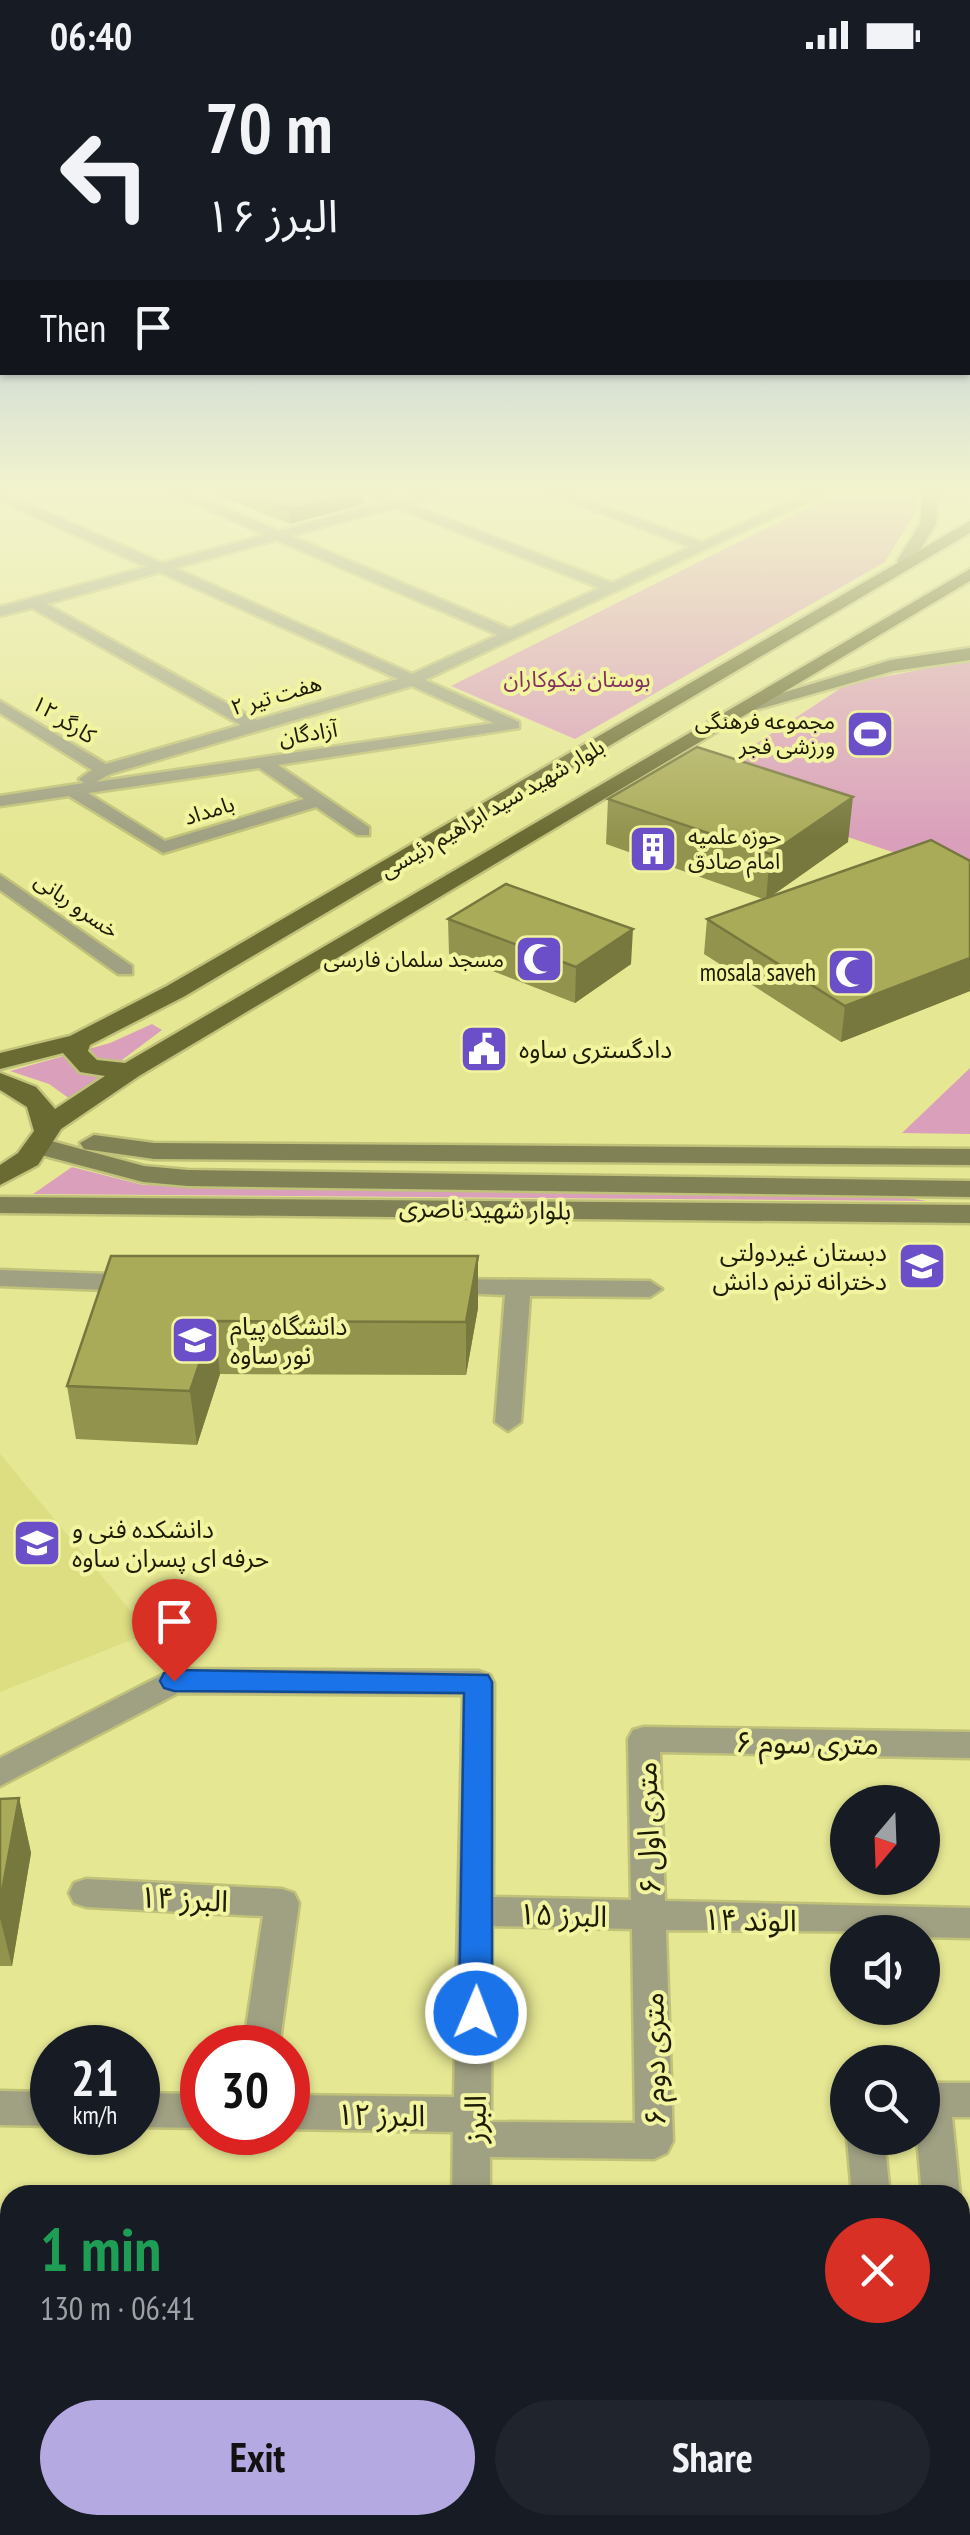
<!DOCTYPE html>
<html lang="en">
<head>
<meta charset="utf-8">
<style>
  body { margin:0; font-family:"PT Sans Narrow","Noto Sans Arabic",sans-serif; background:#20242c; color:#f1f3f6; height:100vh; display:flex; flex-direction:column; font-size:38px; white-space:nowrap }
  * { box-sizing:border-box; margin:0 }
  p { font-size:32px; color:#9ea1a6 }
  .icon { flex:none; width:55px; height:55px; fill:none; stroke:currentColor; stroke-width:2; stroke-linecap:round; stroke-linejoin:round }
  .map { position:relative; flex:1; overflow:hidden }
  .panel { position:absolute; left:0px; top:2115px; width:970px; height:350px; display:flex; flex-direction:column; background:#171b24; border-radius:30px 30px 0 0; box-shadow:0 2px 8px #0004 }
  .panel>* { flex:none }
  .top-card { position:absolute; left:0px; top:0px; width:970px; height:305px; box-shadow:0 2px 8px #0004; background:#171b24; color:#f1f3f6; overflow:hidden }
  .needle { width:65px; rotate:199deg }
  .fabs { position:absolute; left:830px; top:1715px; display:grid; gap:20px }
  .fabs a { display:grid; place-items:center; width:110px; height:110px; border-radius:50%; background:#171b24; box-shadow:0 2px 8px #0004; font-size:50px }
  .speed { position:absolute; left:30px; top:1955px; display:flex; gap:20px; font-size:50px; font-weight:700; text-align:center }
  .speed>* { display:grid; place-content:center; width:130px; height:130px; border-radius:50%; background:#171b24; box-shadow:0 2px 8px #0004; line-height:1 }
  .speed small { font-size:25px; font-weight:400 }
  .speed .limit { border:15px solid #d22; background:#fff; color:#111 }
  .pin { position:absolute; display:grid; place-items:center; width:85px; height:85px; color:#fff; margin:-102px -42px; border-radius:50% 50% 50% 0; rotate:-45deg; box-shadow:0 0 10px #0007 }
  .pin .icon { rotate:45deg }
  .me { position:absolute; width:110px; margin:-55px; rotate:1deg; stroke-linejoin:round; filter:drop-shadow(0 0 8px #0008) }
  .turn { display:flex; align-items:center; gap:35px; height:210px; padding:0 40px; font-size:45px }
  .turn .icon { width:130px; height:130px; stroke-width:2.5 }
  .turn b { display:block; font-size:70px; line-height:85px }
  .then { display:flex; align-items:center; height:95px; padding:0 40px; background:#0003; gap:20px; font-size:38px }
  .round { display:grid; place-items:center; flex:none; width:105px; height:105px; border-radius:52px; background:#20242c }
  .head { display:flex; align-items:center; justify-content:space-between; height:170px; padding:0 40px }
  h1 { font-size:60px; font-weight:800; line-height:75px; color:#1e9e55 }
  .cta { display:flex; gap:20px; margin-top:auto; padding:20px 40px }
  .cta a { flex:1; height:115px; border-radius:60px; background:#b5a9e1; color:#111; font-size:40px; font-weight:800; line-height:115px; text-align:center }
  .cta a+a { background:#20242c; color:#f1f3f6 }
  .status { display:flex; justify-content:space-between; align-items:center; height:70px; padding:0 50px; background:#171b24; direction:ltr }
  .status svg { height:28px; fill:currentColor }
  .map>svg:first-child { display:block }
</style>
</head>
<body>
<div class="status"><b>06:40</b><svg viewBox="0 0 49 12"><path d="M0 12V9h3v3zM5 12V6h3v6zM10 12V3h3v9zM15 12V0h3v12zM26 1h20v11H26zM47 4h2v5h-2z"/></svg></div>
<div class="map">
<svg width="970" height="2465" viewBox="0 0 970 2465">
  <rect width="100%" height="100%" fill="#e5e793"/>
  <path fill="#dcde81" d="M0 1384 149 1563 0 1622Z"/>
  <path fill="#daa0bb" d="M839 422H913L918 438 885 492 575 669 451 616Z
    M970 590V808L693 715 847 614Z
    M152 954 162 960 70 1029 49 1014 10 1001 110 973Z
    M970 998V1064L902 1063Z
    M72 1097 143 1115 875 1123 927 1131 33 1124Z"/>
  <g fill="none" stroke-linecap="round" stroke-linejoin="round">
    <g stroke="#c1c279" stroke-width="5">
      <path id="street" d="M0 422 162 493 265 465 170 422H186L279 461 382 433 361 422H377L396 429 442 422 409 434 612 513 690 477 546 422H563L702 472 811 422H828L425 610 519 652V658L278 695 369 757V765H357L316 737 163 783 69 726 0 736V726L84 713 79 709 92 700 0 643V631L106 694 241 655 32 538 0 546V537L147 497 0 431ZM395 437 600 518 510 559 291 466ZM277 470 498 565 412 604 174 498ZM160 502 398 609 257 650 46 534ZM412 616 494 653 96 712 110 704ZM259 698 304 729 165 771 88 723Z
        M0 805 132 896V904H118L0 820Z
        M0 1200 135 1205 147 1213 135 1221 0 1216Z
        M445 1209 650 1211 662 1219 650 1227 530 1226 521 1352 508 1361 495 1352 505 1225 436 1222 433 1217 436 1212Z
        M174 1599 479 1601 490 1605 494 1613 493 1827 631 1830 628 1669 633 1660 644 1657 970 1662V1688L660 1682 665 1831 970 1838V1868L922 1867V1862L666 1860 673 2071 667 2083 654 2089 490 2087V2125H452L453 2062 288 2059V2025L454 2027 463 1625 178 1623 0 1716V1688ZM492 1856 632 1859 635 2053 491 2052Z
        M86 1809 282 1819 294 1823 299 1833 279 1978H243L263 1846 86 1837 74 1833 69 1823 74 1813Z
        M922 2013H970V2047H952L960 2125H922L917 2068H922Z
        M0 2021 52 2022V2056L0 2055Z
        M138 2023 202 2024V2058L138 2057Z
        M847 2068H884L890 2125H852Z
        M960 2249 970 2253V2311L960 2307Z
        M160 2455H204L203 2465H159Z
        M383 2455H427V2465H383Z
        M741 2455H785V2465H741Z"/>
    </g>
    <g stroke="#c1c279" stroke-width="5">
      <path id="secondary" d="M923 422H939L936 454 911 495H899L897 491 920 454Z
        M970 578V590L893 601 752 641 742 635 891 590Z
        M94 1065 154 1073 970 1079V1095L154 1089 84 1079 80 1073Z
        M40 1068 144 1096 188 1100 970 1111V1127L188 1116 143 1112 30 1082 26 1076Z
        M0 1127 970 1135V1153L0 1143Z"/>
    </g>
    <g stroke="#c1c279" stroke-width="5">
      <path id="primary" d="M970 451V463L185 926 90 975 88 981 97 990 125 993 970 499V511L139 1006 61 1059 38 1095 0 1115V1095L18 1083 34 1061 27 1037 0 1020V1003L36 1017 55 1039 105 1006 80 1002 63 983 0 999V983L70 966 167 916Z"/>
    </g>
    <use href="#street" fill="#a0a183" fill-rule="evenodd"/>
    <use href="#secondary" fill="#808255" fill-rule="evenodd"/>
    <use href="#primary" fill="#6a6b32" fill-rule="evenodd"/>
  </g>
  <path fill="#92934d" d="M209 422H364V434L290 454Z
    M608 729 848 772 771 826 970 791V921L841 972 704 884 707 849 763 829 606 774Z
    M448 849 631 894 575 933 449 884Z
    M111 1186H478V1238L466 1305 220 1304 197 1375 76 1369 67 1316Z
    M19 1728 31 1783 12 1896H0V1729Z"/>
  <path fill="#77783e" d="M357 422H364V434L290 454 289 440Z
    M853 727 848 772 766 830 770 784Z
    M633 859 631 894 575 933 576 897Z
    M970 888V921L841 972 845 936Z
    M478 1186V1238L466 1305V1252Z
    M214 1251 220 1304 197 1375 190 1321Z
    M19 1728 31 1783 12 1896 0 1848V1832Z"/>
  <path fill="#aaab59" stroke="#77783e" stroke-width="2.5" d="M243 422H357L289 440Z
    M697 677 853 727 770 784 608 729Z
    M931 770 970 791V888L845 936 707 849Z
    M506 814 633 859 576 897 448 849Z
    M111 1186H478L466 1252 214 1251 190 1321 67 1316Z
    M19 1728 0 1832V1729Z"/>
  <linearGradient id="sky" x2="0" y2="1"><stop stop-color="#8dabe4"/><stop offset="0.55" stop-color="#f3f4ce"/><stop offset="1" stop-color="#f3f4ce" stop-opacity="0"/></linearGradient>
  <rect width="970" height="767" fill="url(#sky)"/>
  <path fill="#1a73e8" stroke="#114b97" stroke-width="2.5" d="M174 1600 488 1605 492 1612V1943L487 1953 476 1957 464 1953 459 1943 464 1623 174 1621 164 1618 160 1611 164 1603Z"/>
  <defs>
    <g id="stadium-square" transform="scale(2.5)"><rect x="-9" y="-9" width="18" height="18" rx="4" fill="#6b4fc8" stroke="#f2f4a0"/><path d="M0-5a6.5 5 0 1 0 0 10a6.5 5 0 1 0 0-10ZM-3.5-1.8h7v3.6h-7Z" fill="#fff"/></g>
    <g id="building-square" transform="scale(2.5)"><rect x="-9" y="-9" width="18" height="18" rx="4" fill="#6b4fc8" stroke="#f2f4a0"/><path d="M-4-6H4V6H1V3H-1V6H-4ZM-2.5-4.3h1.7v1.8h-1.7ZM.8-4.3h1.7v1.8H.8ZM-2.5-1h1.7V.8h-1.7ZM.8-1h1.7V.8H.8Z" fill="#fff"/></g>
    <g id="mosque-square" transform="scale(2.5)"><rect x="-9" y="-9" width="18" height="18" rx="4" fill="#6b4fc8" stroke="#f2f4a0"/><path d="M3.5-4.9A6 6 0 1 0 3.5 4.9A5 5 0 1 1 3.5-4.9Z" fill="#fff"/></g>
    <g id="civic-square" transform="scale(2.5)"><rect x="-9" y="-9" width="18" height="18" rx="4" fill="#6b4fc8" stroke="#f2f4a0"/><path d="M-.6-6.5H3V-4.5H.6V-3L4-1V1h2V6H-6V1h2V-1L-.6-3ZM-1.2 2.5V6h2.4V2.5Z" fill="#fff"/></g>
    <g id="school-square" transform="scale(2.5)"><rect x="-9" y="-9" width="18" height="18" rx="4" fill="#6b4fc8" stroke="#f2f4a0"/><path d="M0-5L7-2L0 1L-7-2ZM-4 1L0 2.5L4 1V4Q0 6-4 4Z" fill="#fff"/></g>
    <g id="university-square" transform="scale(2.5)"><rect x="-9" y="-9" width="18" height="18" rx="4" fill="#6b4fc8" stroke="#f2f4a0"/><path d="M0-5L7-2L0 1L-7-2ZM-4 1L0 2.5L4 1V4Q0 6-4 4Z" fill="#fff"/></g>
  </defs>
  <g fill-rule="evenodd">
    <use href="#stadium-square" x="870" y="664"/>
    <use href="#building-square" x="653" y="779"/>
    <use href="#mosque-square" x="539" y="889"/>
    <use href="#mosque-square" x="851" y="902"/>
    <use href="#civic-square" x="484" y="979"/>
    <use href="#school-square" x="922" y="1196"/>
    <use href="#university-square" x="195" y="1270"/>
    <use href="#university-square" x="37" y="1473"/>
  </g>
  <g text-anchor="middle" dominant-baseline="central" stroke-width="8" stroke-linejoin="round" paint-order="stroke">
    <g font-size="22" fill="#82305d" stroke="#f2f4a0">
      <text x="577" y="609">بوستان نیکوکاران</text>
    </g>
    <g font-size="22" fill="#1c1c00" stroke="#f2f4a0">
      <text transform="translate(276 625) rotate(-16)">هفت تیر ۲</text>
      <text transform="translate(64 649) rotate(32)">کارگر ۱۲</text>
      <text transform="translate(308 663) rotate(-9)">آزادگان</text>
      <text transform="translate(492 738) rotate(-30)">بلوار شهید سید ابراهیم رئیسی</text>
      <text transform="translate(209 740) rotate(-17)">بامداد</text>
      <text transform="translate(77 835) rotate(35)">خسرو ربانی</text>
    </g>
    <g font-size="22" fill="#1c1c00" stroke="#f2f4a0" text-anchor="end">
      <text x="835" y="651">مجموعه فرهنگی<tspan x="835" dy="25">ورزشی فجر</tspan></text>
      <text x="688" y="766" text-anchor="start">حوزه علمیه<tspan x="688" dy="25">امام صادق</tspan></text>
      <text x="504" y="889">مسجد سلمان فارسی</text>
    </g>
    <g font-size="25" fill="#1c1c00" stroke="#f2f4a0" text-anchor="start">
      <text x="816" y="902" text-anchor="end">mosala saveh</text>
      <text x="519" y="979">دادگستری ساوه</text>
      <text x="887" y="1182" text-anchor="end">دبستان غیردولتی<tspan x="887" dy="29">دخترانه ترنم دانش</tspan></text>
      <text x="230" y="1256">دانشگاه پیام<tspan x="230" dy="29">نور ساوه</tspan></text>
      <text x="72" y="1459">دانشکده فنی و<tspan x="72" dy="29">حرفه ای پسران ساوه</tspan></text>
    </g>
    <g font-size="25" fill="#1c1c00" stroke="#f2f4a0">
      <text transform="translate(485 1139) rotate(1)">بلوار شهید ناصری</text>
    </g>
    <g font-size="30" fill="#1c1c00" stroke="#f2f4a0">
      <text transform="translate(807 1672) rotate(1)">۶ متری سوم</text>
      <text transform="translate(647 1758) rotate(-92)">۶ متری اول</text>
      <text transform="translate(184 1828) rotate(3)">البرز ۱۴</text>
      <text transform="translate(563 1844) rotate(2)">البرز ۱۵</text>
      <text transform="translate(750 1849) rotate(1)">الوند ۱۴</text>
      <text transform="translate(653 1989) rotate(-91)">۶ متری دوم</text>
      <text transform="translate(381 2044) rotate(1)">البرز ۱۲</text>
      <text transform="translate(474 2049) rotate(-89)">البرز</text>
    </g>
  </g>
</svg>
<div class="fabs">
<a><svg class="needle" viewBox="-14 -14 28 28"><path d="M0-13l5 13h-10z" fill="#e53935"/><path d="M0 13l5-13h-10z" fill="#9ea1a6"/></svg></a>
<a><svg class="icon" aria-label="sound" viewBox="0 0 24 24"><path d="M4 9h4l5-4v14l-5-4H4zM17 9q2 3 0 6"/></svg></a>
<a><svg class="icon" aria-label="search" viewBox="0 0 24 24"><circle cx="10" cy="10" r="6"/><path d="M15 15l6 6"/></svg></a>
</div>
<div class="speed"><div>21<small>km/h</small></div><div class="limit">30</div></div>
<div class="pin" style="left:174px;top:1611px;background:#d93025"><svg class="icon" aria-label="arrive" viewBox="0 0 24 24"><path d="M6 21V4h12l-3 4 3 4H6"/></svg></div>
<svg class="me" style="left:476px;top:1943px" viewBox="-20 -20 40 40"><circle r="17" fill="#1a73e8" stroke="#fff" stroke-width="3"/><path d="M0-11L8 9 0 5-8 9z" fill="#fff"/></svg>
<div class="top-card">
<div class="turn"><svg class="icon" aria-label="left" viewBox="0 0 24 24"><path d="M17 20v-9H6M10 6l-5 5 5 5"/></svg><div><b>70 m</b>البرز ۱۶</div></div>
<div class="then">Then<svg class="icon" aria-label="arrive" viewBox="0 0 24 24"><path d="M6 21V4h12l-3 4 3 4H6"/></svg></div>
</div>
<section class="panel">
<div class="head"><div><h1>1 min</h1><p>130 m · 06:41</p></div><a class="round" style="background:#d93025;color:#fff"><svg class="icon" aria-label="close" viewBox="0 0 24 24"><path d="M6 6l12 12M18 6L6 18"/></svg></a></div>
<div class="cta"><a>Exit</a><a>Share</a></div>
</section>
</div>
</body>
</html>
